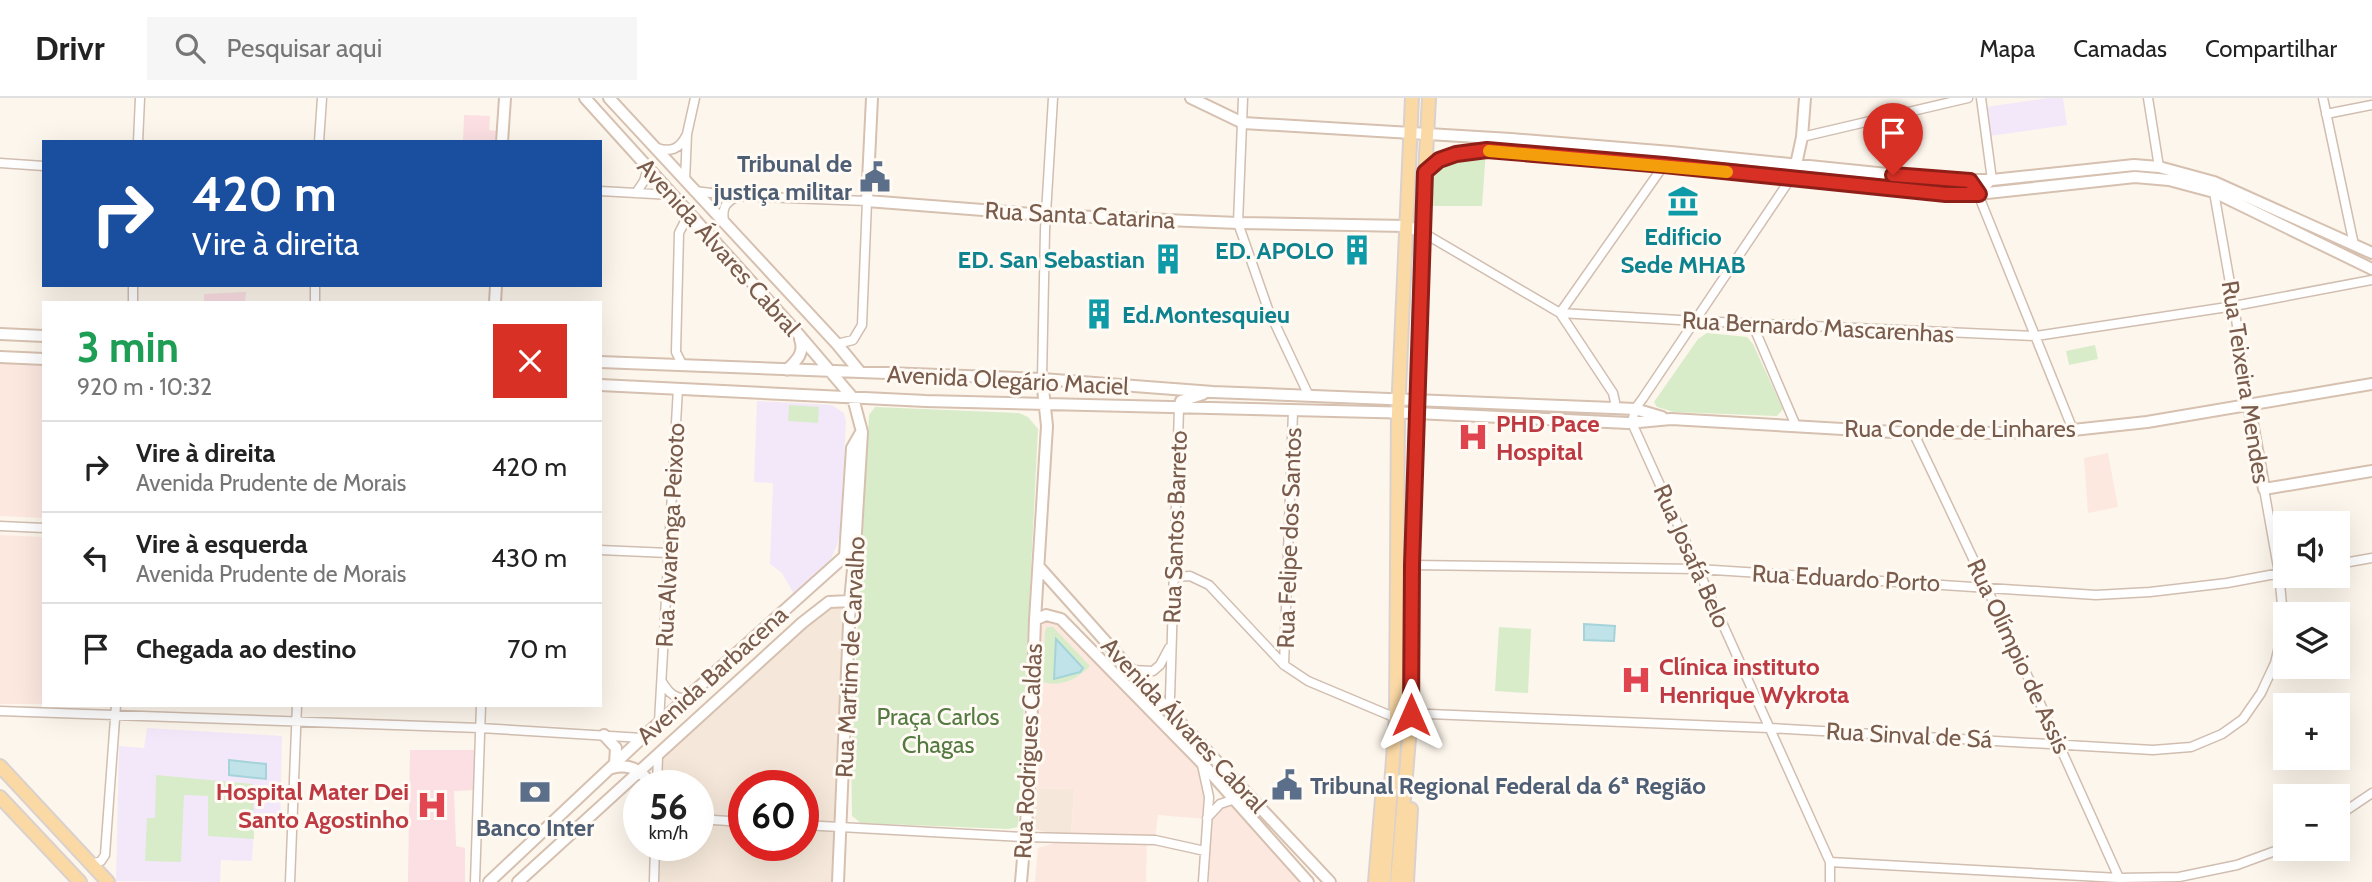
<!DOCTYPE html>
<html lang="pt">
<head>
<meta charset="utf-8">
<style>
  body { margin:0; font-family:Cabin,sans-serif; background:#f6f6f6; color:#222; height:100vh; display:flex; flex-direction:column; font-size:26px; white-space:nowrap }
  * { box-sizing:border-box; margin:0 }
  p { font-size:23px; color:#767676 }
  .icon { flex:none; width:38px; height:38px; fill:none; stroke:currentColor; stroke-width:2; stroke-linecap:round; stroke-linejoin:round }
  .map { position:relative; flex:1; overflow:hidden }
  .sheet { position:absolute; left:42px; top:203px; width:560px; height:406px; display:flex; flex-direction:column; background:#fff; border-radius:0px; box-shadow:0 7px 28px #0002 }
  .sheet>* { flex:none }
  .hud { position:absolute; left:42px; top:42px; width:560px; height:147px; border-radius:0px; box-shadow:0 7px 28px #0002; background:#1a4fa0; color:#fff; overflow:hidden }
  .controls { position:absolute; left:2273px; top:413px; display:grid; gap:14px }
  .controls a { display:grid; place-items:center; width:77px; height:77px; border-radius:0px; background:#fff; box-shadow:0 7px 28px #0002; font-size:35px }
  .speed { position:absolute; left:623px; top:672px; display:flex; gap:14px; font-size:35px; font-weight:700; text-align:center }
  .speed>* { display:grid; place-content:center; width:91px; height:91px; border-radius:50%; background:#fff; box-shadow:0 7px 28px #0002; line-height:1 }
  .speed small { font-size:18px; font-weight:400 }
  .speed .limit { border:10px solid #d22; background:#fff; color:#111 }
  .pin { position:absolute; display:grid; place-items:center; width:60px; height:60px; color:#fff; margin:-72px -30px; border-radius:50% 50% 50% 0; rotate:-45deg; box-shadow:0 0 7px #0007 }
  .pin .icon { rotate:45deg }
  .me { position:absolute; width:77px; margin:-38px; rotate:0deg; stroke-linejoin:round; filter:drop-shadow(0 0 5px #0008) }
  .turn { display:flex; align-items:center; gap:24px; height:147px; padding:0 35px; font-size:32px }
  .turn .icon { width:91px; height:91px; stroke-width:2.5 }
  .turn b { display:block; font-size:49px; line-height:60px }
  .round { display:grid; place-items:center; flex:none; width:74px; height:74px; border-radius:0px; background:#f6f6f6 }
  .summary { display:flex; align-items:center; justify-content:space-between; height:119px; padding:0 35px }
  h1 { font-size:42px; font-weight:800; line-height:52px; color:#1e9e55 }
  ul { padding:0; list-style:none }
  li { display:flex; align-items:center; gap:21px; height:91px; padding:0 35px; border-top:2px solid #e0e0e0 }
  li div { flex:1 }
  li b { display:block; font-size:26px }
  li em { font-style:normal }
  header { display:flex; align-items:center; gap:42px; box-sizing:border-box; height:98px; padding:0 35px; background:#fff; border-bottom:2px solid #e0e0e0 }
  header strong { font-size:33px }
  nav { display:flex; gap:38px; margin-inline-start:auto; font-size:24px }
  .search { width:490px; height:63px; background:#f6f6f6; display:flex; align-items:center; gap:18px; box-sizing:border-box; padding:0 24px; border-radius:0px; color:#767676; font-size:26px }
  .map>svg:first-child { display:block }
</style>
</head>
<body>
<header>
<strong>Drivr</strong>
<div class="search"><svg class="icon" aria-label="search" viewBox="0 0 24 24"><circle cx="10" cy="10" r="6"/><path d="M15 15l6 6"/></svg>Pesquisar aqui</div>
<nav><a>Mapa</a><a>Camadas</a><a>Compartilhar</a></nav>
</header>
<div class="map">
<svg width="2372" height="784" viewBox="0 0 2372 784">
  <rect width="100%" height="100%" fill="#fdf6ec"/>
  <path fill="#f5e8da" fill-rule="evenodd" d="M835 502 850 503 838 784H654L655 747H698V688H657L658 657ZM744 688H803V747H744Z
    M1029 690 1074 691 1071 740 1033 731 1029 728Z"/>
  <path fill="#fde8e0" d="M0 264 44 266V420L0 418Z
    M2108 355 2118 409 2088 415 2084 360Z
    M0 437 44 439V606H0Z
    M1054 518 1201 664 1214 699 1207 719 1220 706 1235 701 1310 784H1209L1210 749 1207 721 1158 717 1155 742H1147L1146 784H1035L1038 750 1071 740 1074 691 1029 690 1035 522Z"/>
  <path fill="#f3e8fa" d="M2048 0H2063L2067 27 1990 38 1986 9Z
    M757 303 832 307 844 315 846 323 840 436 837 447 831 461 794 496 782 475 770 466 773 385 754 384Z
    M147 630 282 638 280 732 254 731 252 763 221 762 220 784 116 783 119 648 144 650Z"/>
  <path fill="#fbdfe3" d="M464 17 490 18 489 32 496 33 495 44H463Z
    M246 194 245 205H204V196Z
    M410 652H474V692L454 693 456 748 465 750V784H408Z"/>
  <path fill="#d8ecc9" d="M1486 53 1482 108H1428C1428 100 1426 91 1428 84 1434 61 1466 57 1486 53Z
    M1707 235 1747 239 1753 246 1783 311 1777 318 1674 314 1657 309 1654 304 1698 241Z
    M2095 247 2098 261 2069 267 2066 253Z
    M789 307 819 309 818 325 788 323Z
    M875 309 1019 315 1028 319 1038 331 1018 729 1008 731 861 725 852 718 851 655 869 317Z
    M1047 529H1053L1090 568C1079 580 1061 590 1043 584L1045 533Z
    M1499 529 1531 531 1528 595 1495 593Z
    M156 677 253 686 254 741 208 738V698L184 697 181 764 145 763 147 720H155Z"/>
  <path fill="#bfe3e8" stroke="#a5d3da" stroke-width="2" d="M1584 526 1615 528 1614 543 1584 542Z
    M1056 541 1083 570 1080 574 1054 581Z
    M229 662 266 666V681L229 677Z"/>
  <g fill="none" stroke-linecap="round" stroke-linejoin="round">
    <g stroke="#d1beb0" stroke-width="11">
      <path id="street" d="M1243 0 1238 125 1268 211 1309 298
        M2148 0 2159 69
        M2323 0 2354 147
        M2326 16 2372 7
        M1802 39 1968 0
        M138 44 140 0
        M319 44 322 0
        M657 50C670 54 679 52 686 38
        M0 65 44 68
        M1791 80 1643 300 1635 311 1632 325 1830 764V784
        M685 83 687 36 695 0
        M1970 83 1978 96 2073 332
        M600 93 672 97
        M694 93 738 98 867 103 862 227 853 242 837 246
        M2214 94 2234 208 2249 307
        M636 95 644 83 648 70
        M1978 96 1992 82 1981 0
        M724 125C722 110 724 105 738 98
        M1422 134 1560 215 1696 223 2036 238 2234 208 2372 182
        M133 205V187
        M315 205V187
        M1752 225 1796 328
        M682 266 676 254 679 135 684 125 690 124 697 128
        M1042 281 1045 132 1053 0
        M1613 310 1615 304 1613 295 1560 215 1664 67
        M1913 334C1984 482 2052 630 2119 780V784
        M0 428 44 430
        M600 452 669 455
        M2338 466 2372 460
        M1412 467 1698 471 2096 497 2150 494 2227 485 2286 474
        M1174 479 1190 478 1209 487 1284 567 1308 583 1396 620
        M1284 567 1293 313
        M1131 572 1153 573 1160 567 1169 550
        M662 584C669 595 673 599 686 601
        M0 613 480 630 642 640
        M1411 617 1429 616 1769 630 2153 652 2191 649 2222 636 2243 621 2261 595 2275 565 2284 528 2279 475 2264 391
        M659 624 678 290
        M1169 632 1179 310
        M1202 667 1209 699 1203 784
        M657 688 658 657
        M2338 718 2372 695
        M1207 720 1220 706 1235 701
        M698 721 744 724
        M803 727 1024 739 1155 742 1205 753
        M1830 764 2119 780 2179 779 2237 767 2286 749
        M91 766 101 763 105 757 116 607
        M290 784 297 607
        M475 784 481 607
        M654 784 655 747"/>
    </g>
    <g stroke="#d6c0b0" stroke-width="14">
      <path id="secondary" d="M585 0 794 231 853 300 862 334 855 451 850 503 838 784
        M609 0 837 246 860 274
        M872 0 867 103 1046 117 1238 125 1406 128 1422 134
        M1191 0 1243 25 1511 41 1671 54 1946 82H1992L2134 67 2159 69 2214 84 2372 155
        M502 44 505 0
        M1795 71 1802 39 1805 0
        M1425 74 1439 62 1456 56 1487 52 1664 67 1946 96H1978L2135 79 2169 82 2214 94 2372 171
        M495 205 496 187
        M0 236 44 238
        M0 259 44 261
        M600 264 1042 281 1213 294 1613 310 1635 311 1662 319
        M787 272C797 262 805 255 800 241
        M600 287 926 303 1416 315 1628 325 1671 321 1894 334 2000 335 2073 332 2147 324 2372 286
        M2249 307 2264 391 2372 373
        M1179 310 1181 303 1203 296
        M1040 470 1131 572 1330 784
        M1035 522 1046 517 1061 521 1201 664 1308 784
        M604 637 616 650 615 665
        M612 670C629 665 642 672 652 688
        M489 784 642 640 845 458 852 350 860 336
        M518 784 802 525 829 504 850 503
        M1021 784 1029 690 1035 522 1047 328 1042 281"/>
    </g>
    <g stroke="#dad1cd" stroke-width="16">
      <path id="primary" d="M0 668 108 784
        M0 699 80 784
        M1375 784 1383 689
        M1384 784 1396 620 1398 315 1412 0
        M1397 784 1411 617 1412 467 1422 134 1429 0
        M1407 784 1411 711"/>
    </g>
    <use href="#street" stroke="#fff" stroke-width="8"/>
    <use href="#secondary" stroke="#fff" stroke-width="10"/>
    <use href="#primary" stroke="#fbd9a5" stroke-width="12"/>
  </g>
  <g fill="none" stroke-linecap="round" stroke-linejoin="round">
    <g stroke="#8d1f18" stroke-width="18">
      <path id="route" d="M1411 617 1412 467 1425 74 1439 62 1456 56 1487 52 1664 67 1946 96H1979L1970 83 1893 77"/>
    </g>
    <use href="#route" stroke="#d93025" stroke-width="12"/>
    <path stroke="#f59e0b" stroke-width="12" d="M1489 53 1727 74"/>
  </g>
  <defs>
    <g id="civic-bare" transform="scale(2.415)"><path d="M-.6-6.5H3V-4.5H.6V-3L4-1V1h2V6H-6V1h2V-1L-.6-3ZM-1.2 2.5V6h2.4V2.5Z" fill="#5c6f8a" stroke="#fffaf3" stroke-width="2.5" paint-order="stroke"/></g>
    <g id="museum-bare" transform="scale(2.415)"><path d="M0-6L6-3V-2H-6V-3ZM-5-1h2V3h-2ZM-1-1h2V3h-2ZM3-1h2V3H3ZM-6 4H6V6H-6Z" fill="#0f9aa8" stroke="#fffaf3" stroke-width="2.5" paint-order="stroke"/></g>
    <g id="building-bare" transform="scale(2.415)"><path d="M-4-6H4V6H1V3H-1V6H-4ZM-2.5-4.3h1.7v1.8h-1.7ZM.8-4.3h1.7v1.8H.8ZM-2.5-1h1.7V.8h-1.7ZM.8-1h1.7V.8H.8Z" fill="#0f9aa8" stroke="#fffaf3" stroke-width="2.5" paint-order="stroke"/></g>
    <g id="hospital-bare" transform="scale(2.415)"><path d="M-5-5h3v3.5h4V-5h3V5h-3V1.5h-4V5h-3Z" fill="#e0444e" stroke="#fffaf3" stroke-width="2.5" paint-order="stroke"/></g>
    <g id="bank-bare" transform="scale(2.415)"><path d="M-6-4H6V4H-6ZM0-2.3a2.3 2.3 0 1 0 0 4.6a2.3 2.3 0 1 0 0-4.6Z" fill="#5c6f8a" stroke="#fffaf3" stroke-width="2.5" paint-order="stroke"/></g>
  </defs>
  <g fill-rule="evenodd">
    <use href="#civic-bare" x="875" y="79"/>
    <use href="#museum-bare" x="1683" y="103"/>
    <use href="#building-bare" x="1357" y="152"/>
    <use href="#building-bare" x="1168" y="161"/>
    <use href="#building-bare" x="1099" y="216"/>
    <use href="#hospital-bare" x="1473" y="339"/>
    <use href="#hospital-bare" x="1636" y="582"/>
    <use href="#civic-bare" x="1287" y="687"/>
    <use href="#bank-bare" x="535" y="694"/>
    <use href="#hospital-bare" x="432" y="707"/>
  </g>
  <g text-anchor="middle" dominant-baseline="central" stroke-width="6" stroke-linejoin="round" paint-order="stroke">
    <g font-size="24" font-weight="bold" fill="#4e5e75" stroke="#fffaf3" text-anchor="end">
      <text x="852" y="65">Tribunal de<tspan x="852" dy="28">justiça militar</tspan></text>
      <text x="1310" y="687" text-anchor="start">Tribunal Regional Federal da 6ª Região</text>
      <text x="535" y="729" text-anchor="middle">Banco Inter</text>
    </g>
    <g font-size="24" fill="#7a5c4d" stroke="#fffaf3">
      <text transform="translate(1080 117) rotate(3)">Rua Santa Catarina</text>
      <text transform="translate(719 149) rotate(48)">Avenida Álvares Cabral</text>
      <text transform="translate(1818 229) rotate(3)">Rua Bernardo Mascarenhas</text>
      <text transform="translate(1008 282) rotate(3)">Avenida Olegário Maciel</text>
      <text transform="translate(2246 284) rotate(81)">Rua Teixeira Mendes</text>
      <text x="1960" y="330">Rua Conde de Linhares</text>
      <text transform="translate(1175 429) rotate(-88)">Rua Santos Barreto</text>
      <text transform="translate(670 437) rotate(-87)">Rua Alvarenga Peixoto</text>
      <text transform="translate(1289 440) rotate(-88)">Rua Felipe dos Santos</text>
      <text transform="translate(1692 458) rotate(66)">Rua Josafá Belo</text>
      <text transform="translate(1846 480) rotate(3)">Rua Eduardo Porto</text>
      <text transform="translate(2019 558) rotate(65)">Rua Olímpio de Assis</text>
      <text transform="translate(850 559) rotate(-87)">Rua Martim de Carvalho</text>
      <text transform="translate(712 577) rotate(-42)">Avenida Barbacena</text>
      <text transform="translate(1184 627) rotate(47)">Avenida Álvares Cabral</text>
      <text transform="translate(1909 637) rotate(3)">Rua Sinval de Sá</text>
      <text transform="translate(1028 653) rotate(-87)">Rua Rodrigues Caldas</text>
    </g>
    <g font-size="24" font-weight="bold" fill="#0d838f" stroke="#fffaf3" text-anchor="end">
      <text x="1683" y="138" text-anchor="middle">Edificio<tspan x="1683" dy="28">Sede MHAB</tspan></text>
      <text x="1334" y="152">ED. APOLO</text>
      <text x="1145" y="161">ED. San Sebastian</text>
      <text x="1122" y="216" text-anchor="start">Ed.Montesquieu</text>
    </g>
    <g font-size="24" font-weight="bold" fill="#be3a42" stroke="#fffaf3" text-anchor="start">
      <text x="1496" y="325">PHD Pace<tspan x="1496" dy="28">Hospital</tspan></text>
      <text x="1659" y="568">Clínica instituto<tspan x="1659" dy="28">Henrique Wykrota</tspan></text>
      <text x="409" y="693" text-anchor="end">Hospital Mater Dei<tspan x="409" dy="28">Santo Agostinho</tspan></text>
    </g>
    <g font-size="24" fill="#537a41" stroke="#fffaf3">
      <text x="938" y="618">Praça Carlos<tspan x="938" dy="28">Chagas</tspan></text>
    </g>
  </g>
</svg>
<div class="controls">
<a><svg class="icon" aria-label="sound" viewBox="0 0 24 24"><path d="M4 9h4l5-4v14l-5-4H4zM17 9q2 3 0 6"/></svg></a>
<a><svg class="icon" aria-label="layers" viewBox="0 0 24 24"><path d="M12 4l9 5-9 5-9-5zM3 14l9 5 9-5"/></svg></a>
<a>+</a>
<a>−</a>
</div>
<div class="speed"><div>56<small>km/h</small></div><div class="limit">60</div></div>
<div class="pin" style="left:1893px;top:77px;background:#d93025"><svg class="icon" aria-label="arrive" viewBox="0 0 24 24"><path d="M6 21V4h12l-3 4 3 4H6"/></svg></div>
<svg class="me" style="left:1411px;top:617px" viewBox="-20 -20 40 40"><path d="M0-17L14 15 0 8-14 15z" fill="#d93025" stroke="#fff" stroke-width="4"/></svg>
<div class="hud">
<div class="turn"><svg class="icon" aria-label="right" viewBox="0 0 24 24"><path d="M7 20v-9h11M14 6l5 5-5 5"/></svg><div><b>420 m</b>Vire à direita</div></div>
</div>
<section class="sheet">
<div class="summary"><div><h1>3 min</h1><p>920 m · 10:32</p></div><a class="round" style="background:#d93025;color:#fff"><svg class="icon" aria-label="close" viewBox="0 0 24 24"><path d="M6 6l12 12M18 6L6 18"/></svg></a></div>
<ul>
<li><svg class="icon" aria-label="right" viewBox="0 0 24 24"><path d="M7 20v-9h11M14 6l5 5-5 5"/></svg><div><b>Vire à direita</b><p>Avenida Prudente de Morais</p></div><em>420 m</em></li>
<li><svg class="icon" aria-label="left" viewBox="0 0 24 24"><path d="M17 20v-9H6M10 6l-5 5 5 5"/></svg><div><b>Vire à esquerda</b><p>Avenida Prudente de Morais</p></div><em>430 m</em></li>
<li><svg class="icon" aria-label="arrive" viewBox="0 0 24 24"><path d="M6 21V4h12l-3 4 3 4H6"/></svg><div><b>Chegada ao destino</b></div><em>70 m</em></li>
</ul>
</section>
</div>
</body>
</html>
